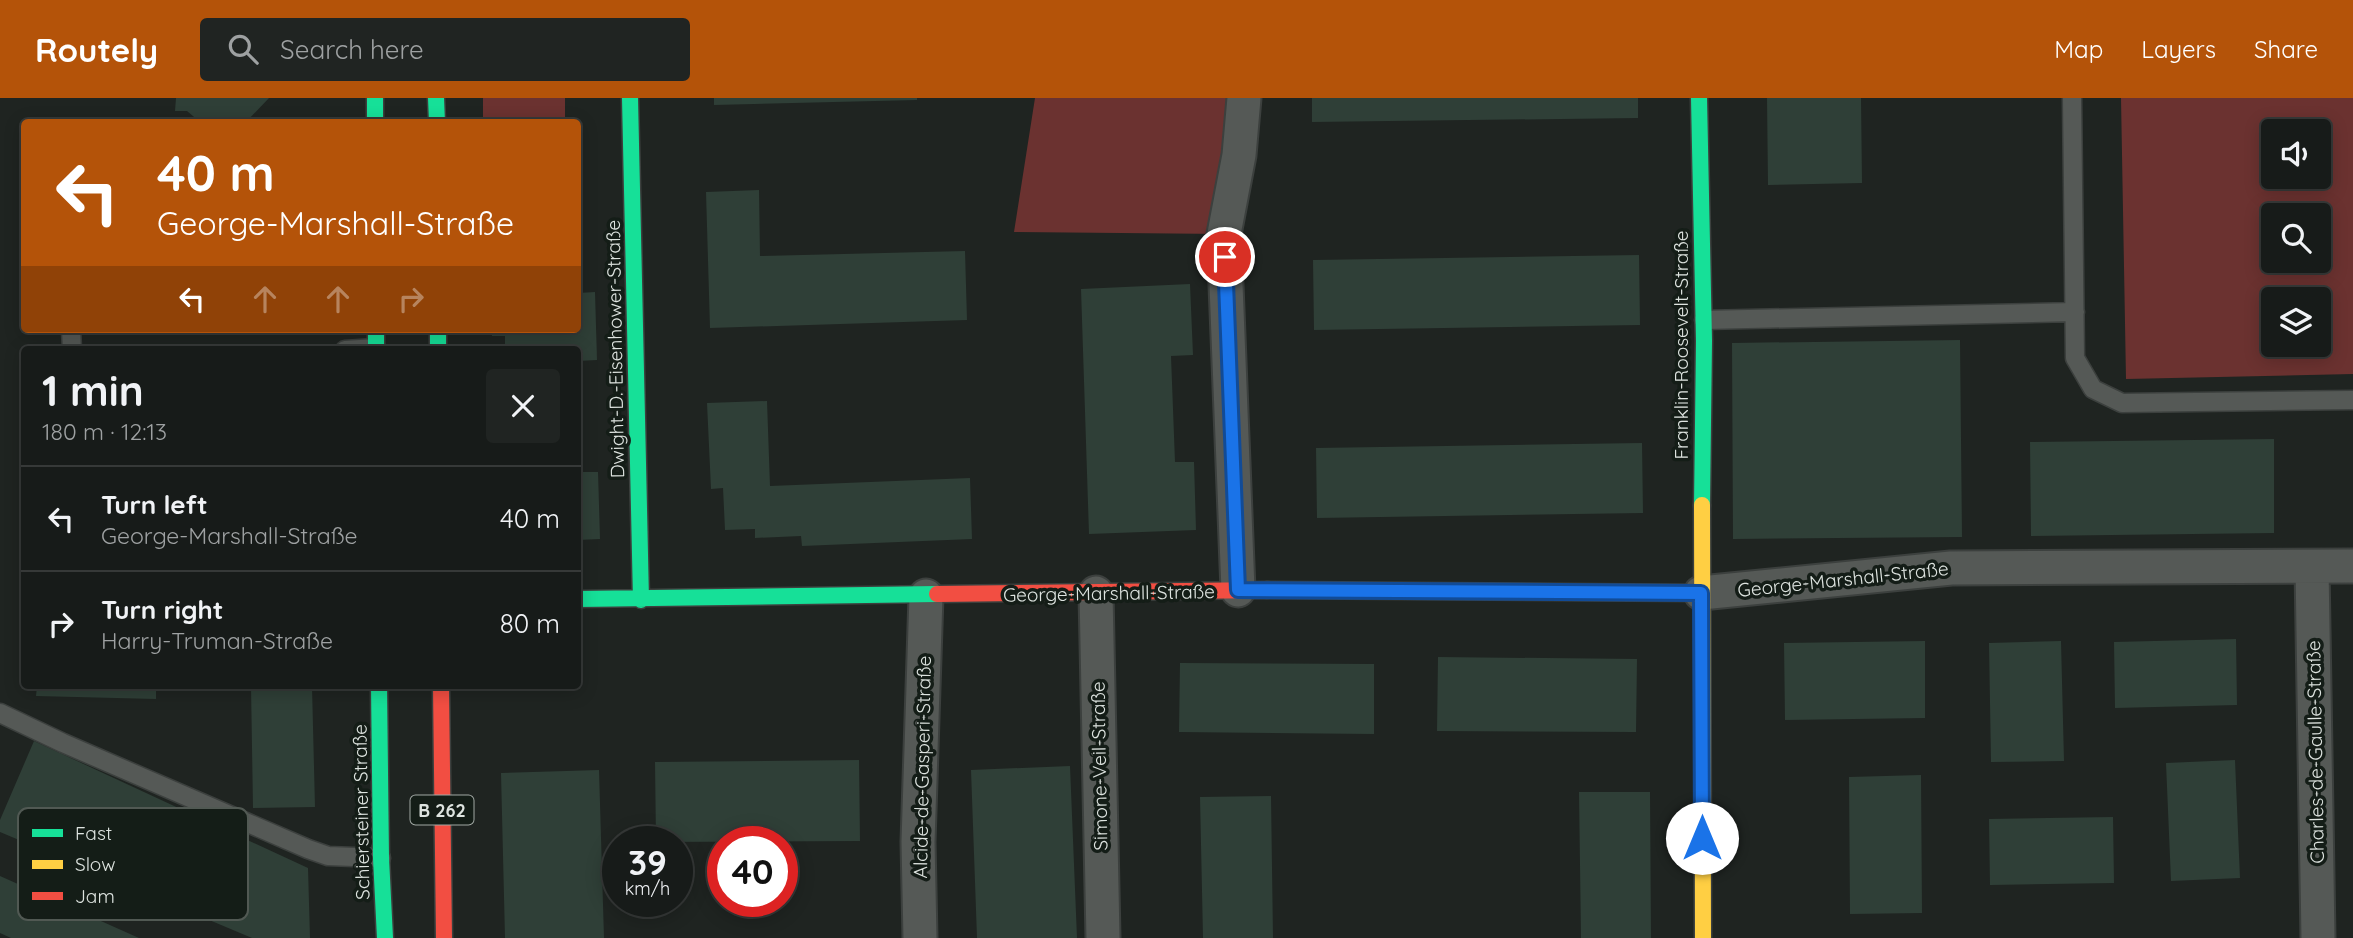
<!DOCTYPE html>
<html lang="en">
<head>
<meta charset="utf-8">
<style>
  body { margin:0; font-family:Quicksand,sans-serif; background:#202422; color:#f1f3f6; height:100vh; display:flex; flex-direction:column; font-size:26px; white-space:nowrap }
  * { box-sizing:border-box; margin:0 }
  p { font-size:23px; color:#9ea1a2 }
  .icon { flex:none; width:38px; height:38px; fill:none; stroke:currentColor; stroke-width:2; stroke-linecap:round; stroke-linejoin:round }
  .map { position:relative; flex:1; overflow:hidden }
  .details { position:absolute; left:21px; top:248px; width:560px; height:343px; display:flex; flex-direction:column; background:#171b19; border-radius:7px; box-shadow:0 4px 18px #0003,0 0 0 2px #363938 }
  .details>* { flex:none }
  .guide { position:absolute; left:21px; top:21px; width:560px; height:214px; border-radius:7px; box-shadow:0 4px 18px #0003,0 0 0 2px #363938; background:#b45309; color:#fff; overflow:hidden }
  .controls { position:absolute; left:2261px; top:21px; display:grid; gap:14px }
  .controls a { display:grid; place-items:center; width:70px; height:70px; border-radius:7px; background:#171b19; box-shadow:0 4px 18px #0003,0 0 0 2px #363938; font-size:35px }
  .speed { position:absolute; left:602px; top:728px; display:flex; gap:14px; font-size:35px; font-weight:700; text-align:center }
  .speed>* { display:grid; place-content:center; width:91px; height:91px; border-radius:50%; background:#171b19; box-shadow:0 4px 18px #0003,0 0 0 2px #363938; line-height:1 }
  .speed small { font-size:18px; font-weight:400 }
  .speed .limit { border:10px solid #d22; background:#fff; color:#111 }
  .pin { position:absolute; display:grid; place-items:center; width:60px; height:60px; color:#fff; margin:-30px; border:4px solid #fff; border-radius:50%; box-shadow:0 2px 7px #0007 }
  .me { position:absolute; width:77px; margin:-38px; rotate:0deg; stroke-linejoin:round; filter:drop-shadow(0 0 5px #0008) }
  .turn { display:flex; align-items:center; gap:24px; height:147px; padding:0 21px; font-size:32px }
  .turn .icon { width:91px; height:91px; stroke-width:2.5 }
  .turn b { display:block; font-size:49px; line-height:60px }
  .lanes { display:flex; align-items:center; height:66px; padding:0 21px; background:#0003; justify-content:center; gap:35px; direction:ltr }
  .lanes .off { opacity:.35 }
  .round { display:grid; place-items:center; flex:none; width:74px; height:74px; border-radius:7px; background:#202422 }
  .summary { display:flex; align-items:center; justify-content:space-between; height:119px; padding:0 21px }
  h1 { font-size:42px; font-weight:700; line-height:52px }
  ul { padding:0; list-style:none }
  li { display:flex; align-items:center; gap:21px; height:105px; padding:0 21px; border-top:2px solid #363938 }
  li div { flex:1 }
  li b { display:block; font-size:26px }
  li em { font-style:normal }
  header { display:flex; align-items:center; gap:42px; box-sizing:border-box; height:98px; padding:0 35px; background:#b45309; color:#fff }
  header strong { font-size:33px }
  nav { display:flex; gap:38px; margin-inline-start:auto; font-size:24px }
  .search { width:490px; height:63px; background:#202422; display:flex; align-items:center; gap:18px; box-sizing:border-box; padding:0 24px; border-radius:7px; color:#9ea1a2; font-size:26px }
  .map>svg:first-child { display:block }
</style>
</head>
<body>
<header>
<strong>Routely</strong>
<div class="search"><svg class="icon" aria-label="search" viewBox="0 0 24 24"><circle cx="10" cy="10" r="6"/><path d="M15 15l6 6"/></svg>Search here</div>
<nav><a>Map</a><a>Layers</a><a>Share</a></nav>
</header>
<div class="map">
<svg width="2353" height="840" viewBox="0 0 2353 840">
  <rect width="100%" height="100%" fill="#1f2421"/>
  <path fill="#6b3230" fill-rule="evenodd" d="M483 0H565V24H483Z
    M1035 0H1244L1224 136 1014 134Z
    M2121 0H2353V276L2126 281ZM2273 33H2319V79H2273ZM2273 117H2319V163H2273ZM2273 201H2319V247H2273Z"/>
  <path fill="#2f3f37" d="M176 0H269L246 24H225V21L200 24 187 13H175Z
    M714 0H917V2L714 7Z
    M1312 0H1638V20L1312 24Z
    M1767 0H1861L1862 85 1768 87Z
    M759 92 760 158 965 153 967 222 710 230 706 94Z
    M1639 157 1640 227 1314 232 1313 162Z
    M1190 186 1193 257 1171 258 1175 364H1194L1196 432 1089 436 1081 191Z
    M595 194 597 262 578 263V252H505V238H492V231H578V195Z
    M1960 242 1962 439 1733 441 1732 245Z
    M767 303 770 388 970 380 972 441 802 448 801 438 755 440V431L725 432 723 390 711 391 707 305Z
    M2274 341V435L2031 438 2030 344Z
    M1642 345 1643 415 1317 420 1316 350Z
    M578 374H598L600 441 578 442Z
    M2236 541 2237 607 2115 610 2114 544Z
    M1925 543V620L1785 622 1784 545Z
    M2061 543 2064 663 1991 664 1989 545Z
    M1438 559 1637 561 1636 634 1437 633Z
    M1180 565 1374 566V636L1179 634Z
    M37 588H156V601L36 598Z
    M251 588H312L315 709 253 710Z
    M34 643 308 770 310 840H252L0 734V722Z
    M859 662 860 743 656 744 655 664Z
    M2235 662 2240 780 2171 783 2166 665Z
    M1070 668 1077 840H977L971 672Z
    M599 672 604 840H505L501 675Z
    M1921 677 1922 815 1850 816 1849 679Z
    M1579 694H1650L1651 840H1581Z
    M1271 698 1273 840H1203L1200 699Z
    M2113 719 2114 785 1990 787 1989 721Z
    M0 778 139 840H11L0 835Z"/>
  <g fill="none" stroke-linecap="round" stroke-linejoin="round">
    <g stroke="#3c403e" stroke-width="21">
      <path id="lane" d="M2072 0 2075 260 2093 291 2122 305 2353 302
        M1704 222 2075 214
        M71 231 72 252
        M345 252 376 250
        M0 615 63 645 308 751 328 758 381 760"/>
    </g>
    <g stroke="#3c403e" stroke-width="37">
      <path id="street" d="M2312 469 2318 840
        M1238 492 1224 136 1239 57 1244 0
        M1096 495 1103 840
        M1701 495 1951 470 2353 468
        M920 840 918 744 926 498"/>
    </g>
    <g stroke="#3c403e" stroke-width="19">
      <path id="fast" d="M375 0V24
        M436 0 437 24
        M630 0 641 502
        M1699 0 1704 243 1702 407
        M376 231V252
        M438 231V252
        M578 501 937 496
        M379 588 381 760 385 840"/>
    </g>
    <g stroke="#3c403e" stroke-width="19">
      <path id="slow" d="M1702 407 1703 840
        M1267 492 1701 495"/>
    </g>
    <g stroke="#3c403e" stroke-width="19">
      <path id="jam" d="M937 496 1267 492
        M441 588 444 840"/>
    </g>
    <use href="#lane" stroke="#555956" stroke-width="18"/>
    <use href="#street" stroke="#555956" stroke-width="33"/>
    <use href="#fast" stroke="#16e098" stroke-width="16"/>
    <use href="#slow" stroke="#ffcf43" stroke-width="16"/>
    <use href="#jam" stroke="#f24e42" stroke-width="16"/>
  </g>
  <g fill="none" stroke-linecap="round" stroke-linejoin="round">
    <g stroke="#114b97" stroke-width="18">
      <path id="route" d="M1225 159 1238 492 1701 495 1702 740"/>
    </g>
    <use href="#route" stroke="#1a73e8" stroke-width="12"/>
  </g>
  <g text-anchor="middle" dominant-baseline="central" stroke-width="7" stroke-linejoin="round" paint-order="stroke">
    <rect fill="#141d17" stroke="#a1a8a4" stroke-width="2" x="410.5" y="697.5" width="63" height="29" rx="5"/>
    <g font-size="18" font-weight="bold" fill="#dee4e0">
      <text x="442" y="712">B 262</text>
    </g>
    <g font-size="19" fill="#dee4e0" stroke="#141d17">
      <text transform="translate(1681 247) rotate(-90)">Franklin-Roosevelt-Straße</text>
      <text transform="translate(615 251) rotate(-91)">Dwight-D.-Eisenhower-Straße</text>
      <text transform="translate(1843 481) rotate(-6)">George-Marshall-Straße</text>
      <text transform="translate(1109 495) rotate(-1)">George-Marshall-Straße</text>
      <text transform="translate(2315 654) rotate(-91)">Charles-de-Gaulle-Straße</text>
      <text transform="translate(1099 668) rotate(-91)">Simone-Veil-Straße</text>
      <text transform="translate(922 669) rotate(-89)">Alcide-de-Gasperi-Straße</text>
      <text transform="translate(361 714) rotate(-91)">Schiersteiner Straße</text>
    </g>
  </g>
  <rect x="18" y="710" width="230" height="112" rx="10" fill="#141d17" stroke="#515953" stroke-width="2"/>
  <rect x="32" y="731" width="31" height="8" fill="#16e098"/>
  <rect x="32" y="762" width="31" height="9" fill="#ffcf43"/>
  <rect x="32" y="794" width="31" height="8" fill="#f24e42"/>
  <g font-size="19" fill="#dee4e0">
    <text x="75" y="742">Fast</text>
    <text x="75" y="773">Slow</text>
    <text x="75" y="805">Jam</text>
  </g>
</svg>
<div class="controls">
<a><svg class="icon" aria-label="sound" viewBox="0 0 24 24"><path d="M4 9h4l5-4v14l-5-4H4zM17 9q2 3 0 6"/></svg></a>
<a><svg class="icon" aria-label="search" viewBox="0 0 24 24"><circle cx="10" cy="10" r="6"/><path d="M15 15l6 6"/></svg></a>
<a><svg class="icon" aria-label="layers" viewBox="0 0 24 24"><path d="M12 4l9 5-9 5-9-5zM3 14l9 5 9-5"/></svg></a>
</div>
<div class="speed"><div>39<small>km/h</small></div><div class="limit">40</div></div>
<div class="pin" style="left:1225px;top:159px;background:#d93025"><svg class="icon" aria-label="arrive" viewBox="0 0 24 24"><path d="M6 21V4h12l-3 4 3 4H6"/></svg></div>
<svg class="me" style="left:1702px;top:740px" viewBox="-20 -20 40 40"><circle r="19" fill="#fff"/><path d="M0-13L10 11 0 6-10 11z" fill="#1a73e8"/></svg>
<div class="guide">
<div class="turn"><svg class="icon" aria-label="left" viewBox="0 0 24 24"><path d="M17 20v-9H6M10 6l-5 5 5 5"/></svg><div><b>40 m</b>George-Marshall-Straße</div></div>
<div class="lanes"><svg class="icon" aria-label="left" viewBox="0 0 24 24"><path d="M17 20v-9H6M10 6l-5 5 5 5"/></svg><svg class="icon off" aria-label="ahead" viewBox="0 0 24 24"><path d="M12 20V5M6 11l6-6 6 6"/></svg><svg class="icon off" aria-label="ahead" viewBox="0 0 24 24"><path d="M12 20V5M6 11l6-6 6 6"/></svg><svg class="icon off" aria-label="right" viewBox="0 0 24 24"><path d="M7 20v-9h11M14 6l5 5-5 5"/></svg></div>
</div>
<section class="details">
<div class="summary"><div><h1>1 min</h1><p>180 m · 12:13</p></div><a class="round"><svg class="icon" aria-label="close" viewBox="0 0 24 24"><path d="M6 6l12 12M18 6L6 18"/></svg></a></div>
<ul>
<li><svg class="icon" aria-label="left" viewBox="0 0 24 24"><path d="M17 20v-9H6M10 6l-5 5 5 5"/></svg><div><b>Turn left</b><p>George-Marshall-Straße</p></div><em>40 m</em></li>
<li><svg class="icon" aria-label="right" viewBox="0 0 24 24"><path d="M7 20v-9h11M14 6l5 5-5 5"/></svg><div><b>Turn right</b><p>Harry-Truman-Straße</p></div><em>80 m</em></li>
</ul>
</section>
</div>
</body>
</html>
